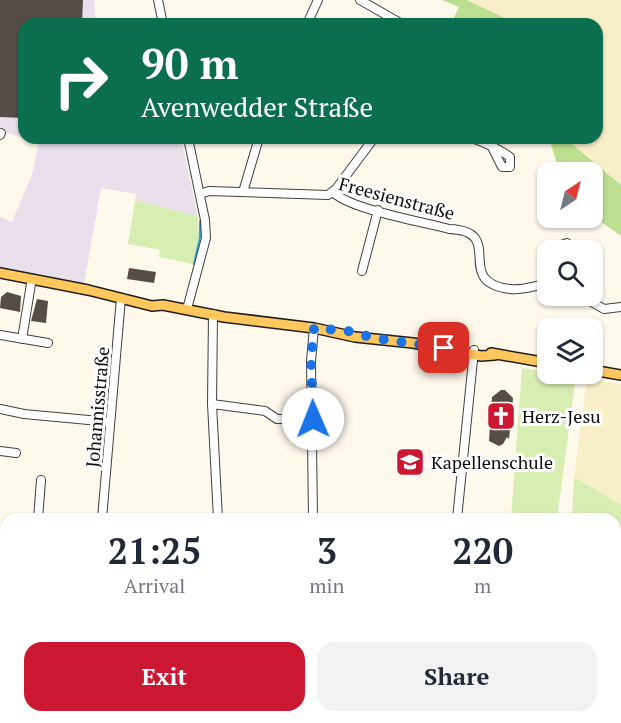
<!DOCTYPE html>
<html lang="en">
<head>
<meta charset="utf-8">
<style>
  body { margin:0; font-family:"PT Serif",serif; background:#f2f2f3; color:#1f2937; height:100vh; display:flex; flex-direction:column; font-size:22px; white-space:nowrap }
  * { box-sizing:border-box; margin:0 }
  p { font-size:20px; color:#747a83 }
  .icon { flex:none; width:33px; height:33px; fill:none; stroke:currentColor; stroke-width:2; stroke-linecap:round; stroke-linejoin:round }
  .map { position:relative; flex:1; overflow:hidden }
  .drawer { position:absolute; left:0px; top:513px; width:621px; height:210px; display:flex; flex-direction:column; background:#fff; border-radius:18px 18px 0 0; box-shadow:0 2px 4px #0004 }
  .drawer>* { flex:none }
  .guide { position:absolute; left:18px; top:18px; width:585px; height:126px; border-radius:18px; box-shadow:0 2px 4px #0004; background:#0b6e4f; color:#fff; overflow:hidden }
  .needle { width:39px; rotate:35deg }
  .buttons { position:absolute; left:537px; top:162px; display:grid; gap:12px }
  .buttons a { display:grid; place-items:center; width:66px; height:66px; border-radius:12px; background:#fff; box-shadow:0 2px 4px #0004; font-size:30px }
  .pin { position:absolute; display:grid; place-items:center; width:51px; height:51px; color:#fff; margin:-26px; border-radius:12px; box-shadow:0 3px 9px #0006 }
  .me { position:absolute; width:66px; margin:-33px; rotate:359deg; stroke-linejoin:round; filter:drop-shadow(0 0 4px #0008) }
  .turn { display:flex; align-items:center; gap:21px; height:126px; padding:0 24px; font-size:27px }
  .turn .icon { width:78px; height:78px; stroke-width:2.5 }
  .turn b { display:block; font-size:42px; line-height:51px }
  .eta { display:flex; justify-content:space-evenly; align-items:center; height:102px; text-align:center }
  .eta b { font-size:36px; font-weight:600; line-height:42px }
  .primary-button { display:flex; gap:12px; margin-top:auto; padding:12px 24px }
  .primary-button a { flex:1; height:69px; border-radius:18px; background:#cb1732; color:#fff; font-size:24px; font-weight:600; line-height:69px; text-align:center }
  .primary-button a+a { background:#f2f2f3; color:#1f2937 }
  .map>svg:first-child { display:block }
</style>
</head>
<body>
<div class="map">
<svg width="621" height="723" viewBox="0 0 621 723">
  <rect width="100%" height="100%" fill="#fff9ec"/>
  <path fill="#eae0ed" d="M0 0H94L96 20 110 18 112 24H24V138L0 131Z
    M25 138H181L198 216 135 200 136 194 101 188 84 284 0 268V217L12 222 32 175 39 142Z"/>
  <path fill="#f8efc9" d="M467 0H621V185L565 138H597V24H517Z
    M587 379 621 384V505L574 477Z
    M0 670H6V717H58L46 723H0Z
    M264 717H525L524 723H272Z"/>
  <path fill="#d7eeb2" d="M135 200 198 216 199 237 193 264 159 257 160 250 128 244Z
    M522 368 547 372 548 374 576 376 557 519H511Z
    M574 477 621 505V541H615V519H572Z
    M621 673V723H536L537 717H615V674Z
    M102 717H264L272 723H103Z"/>
  <path fill="#bce08f" d="M442 0H467L517 24H451L459 7Z
    M549 138H565L621 185V236L593 216 592 172H555L558 167Z"/>
  <path fill="#abe6fc" stroke="#2ba7db" stroke-width="1.5" d="M157 717H243L257 723H159Z"/>
  <g fill="none" stroke-linecap="round" stroke-linejoin="round">
    <path stroke="#2ba7db" stroke-width="2" d="M194 264 200 237V221
      M0 669 6 668
      M530 723 531 717"/>
  </g>
  <path fill="#564c48" d="M0 0H83L82 24H24V118L0 117Z
    M129 268 156 272 154 283 127 279Z
    M7 292 21 296 20 312 0 308 1 297Z
    M37 299 48 301 46 323 31 321Z
    M501 390H505L513 398 509 439 507 437 503 444 499 446 489 441 492 397Z"/>
  <g fill="none" stroke-linecap="round" stroke-linejoin="round">
    <g stroke="#404040" stroke-width="10">
      <path id="minor" d="M158 0 163 24
        M360 0 402 24
        M307 24 318 0
        M0 135 1 133
        M472 138C486 143 499 149 510 157V167H502L492 147
        M243 192 259 138
        M333 192C349 209 423 222 449 229 508 231 451 282 510 289 523 291 535 285 548 284
        M200 194 209 191 328 195 336 189 374 138
        M561 250 562 245 567 243 570 246 568 250
        M362 271 378 210
        M581 296 604 309 621 307
        M187 309 206 238 205 220 188 138
        M213 314 212 404 218 519
        M0 335 48 343
        M22 339 31 284
        M212 404 265 411 277 419H313
        M0 409 24 414 110 422
        M0 451 16 453
        M38 519 41 480
        M102 519 121 298
        M313 519 311 361 314 328
        M457 519 474 350
        M0 567H6"/>
    </g>
    <g stroke="#1e1e1e" stroke-width="12">
      <path id="major" d="M0 273 88 290 152 306 163 305 224 317 314 328 355 337 413 343 481 356 495 355
        M491 353 548 363
        M592 370 621 375"/>
    </g>
    <use href="#minor" stroke="#fff" stroke-width="8"/>
    <use href="#major" stroke="#ffc75c" stroke-width="9"/>
  </g>
  <g fill="none" stroke-linecap="round" stroke-linejoin="round">
    <path stroke="#1a73e8" stroke-width="10" stroke-dasharray="0 18" d="M313 419 311 361 314 328 348 331 374 338 444 348"/>
  </g>
  <defs>
    <g id="church-square" transform="scale(1.5)"><rect x="-9" y="-9" width="18" height="18" rx="4" fill="#cb1732" stroke="#fff"/><path d="M-1.2-6h2.4v3.5h3.3v2.4h-3.3V6h-2.4V-.1h-3.3v-2.4h3.3Z" fill="#fff"/></g>
    <g id="school-square" transform="scale(1.5)"><rect x="-9" y="-9" width="18" height="18" rx="4" fill="#cb1732" stroke="#fff"/><path d="M0-5L7-2L0 1L-7-2ZM-4 1L0 2.5L4 1V4Q0 6-4 4Z" fill="#fff"/></g>
  </defs>
  <g fill-rule="evenodd">
    <use href="#church-square" x="501" y="416"/>
    <use href="#school-square" x="410" y="462"/>
  </g>
  <g text-anchor="middle" dominant-baseline="central" stroke-width="6" stroke-linejoin="round" paint-order="stroke">
    <g font-size="18" fill="#0d0d0d" stroke="#fff">
      <text transform="translate(397 198) rotate(15)">Freesienstraße</text>
      <text transform="translate(97 407) rotate(-85)">Johannisstraße</text>
    </g>
    <g font-size="18" fill="#0d0d0d" stroke="#fff" text-anchor="start">
      <text x="522" y="416">Herz-Jesu</text>
      <text x="431" y="462">Kapellenschule</text>
    </g>
  </g>
</svg>
<div class="buttons">
<a><svg class="needle" viewBox="-14 -14 28 28"><path d="M0-13l5 13h-10z" fill="#e53935"/><path d="M0 13l5-13h-10z" fill="#747a83"/></svg></a>
<a><svg class="icon" aria-label="search" viewBox="0 0 24 24"><circle cx="10" cy="10" r="6"/><path d="M15 15l6 6"/></svg></a>
<a><svg class="icon" aria-label="layers" viewBox="0 0 24 24"><path d="M12 4l9 5-9 5-9-5zM3 14l9 5 9-5"/></svg></a>
</div>
<div class="pin" style="left:444px;top:348px;background:#d93025"><svg class="icon" aria-label="arrive" viewBox="0 0 24 24"><path d="M6 21V4h12l-3 4 3 4H6"/></svg></div>
<svg class="me" style="left:313px;top:419px" viewBox="-20 -20 40 40"><circle r="19" fill="#fff"/><path d="M0-13L10 11 0 6-10 11z" fill="#1a73e8"/></svg>
<div class="guide">
<div class="turn"><svg class="icon" aria-label="right" viewBox="0 0 24 24"><path d="M7 20v-9h11M14 6l5 5-5 5"/></svg><div><b>90 m</b>Avenwedder Straße</div></div>
</div>
<section class="drawer">
<div class="eta">
<div><b>21:25</b><p>Arrival</p></div>
<div><b>3</b><p>min</p></div>
<div><b>220</b><p>m</p></div>
</div>
<div class="primary-button"><a>Exit</a><a>Share</a></div>
</section>
</div>
</body>
</html>
